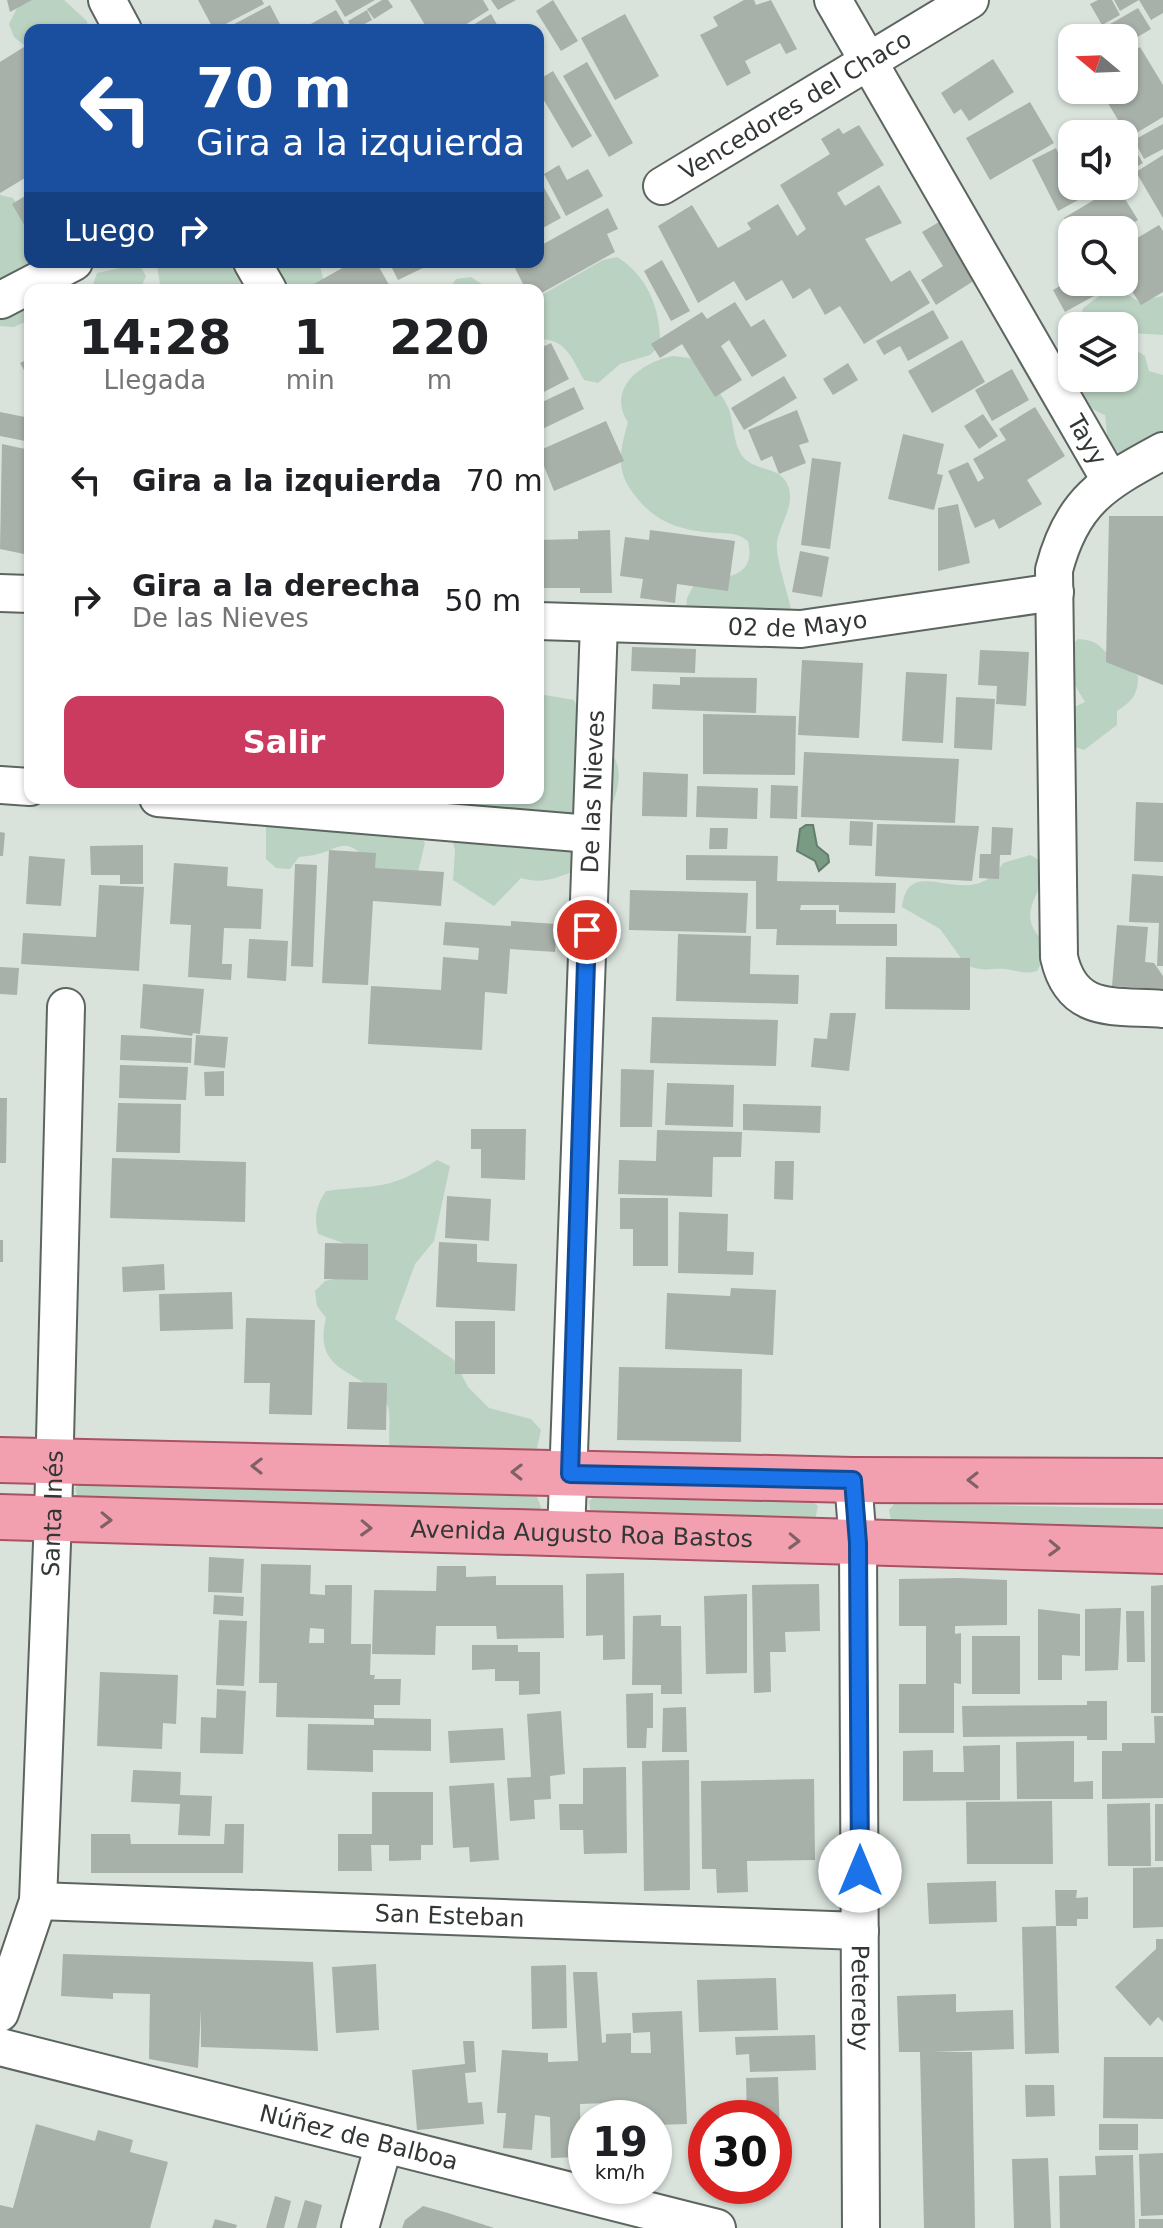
<!DOCTYPE html>
<html lang="es">
<head>
<meta charset="utf-8">
<style>
  body { margin:0; font-family:"DejaVu Sans",sans-serif; background:#f6f6f6; color:#202124; height:100vh; display:flex; flex-direction:column; font-size:30px; white-space:nowrap }
  * { box-sizing:border-box; margin:0 }
  p { font-size:26px; color:#757577 }
  .icon { flex:none; width:44px; height:44px; fill:none; stroke:currentColor; stroke-width:2; stroke-linecap:round; stroke-linejoin:round }
  .map { position:relative; flex:1; overflow:hidden }
  .side { position:absolute; left:24px; top:284px; width:520px; height:520px; display:flex; flex-direction:column; background:#fff; border-radius:16px; box-shadow:0 2px 6px #0004 }
  .side>* { flex:none }
  .top-card { position:absolute; left:24px; top:24px; width:520px; height:244px; border-radius:16px; box-shadow:0 2px 6px #0004; background:#1a4fa0; color:#fff; overflow:hidden }
  .needle { width:52px; rotate:289deg }
  .buttons { position:absolute; left:1058px; top:24px; display:grid; gap:16px }
  .buttons a { display:grid; place-items:center; width:80px; height:80px; border-radius:16px; background:#fff; box-shadow:0 2px 6px #0004; font-size:40px }
  .speed { position:absolute; left:568px; top:2100px; display:flex; gap:16px; font-size:40px; font-weight:700; text-align:center }
  .speed>* { display:grid; place-content:center; width:104px; height:104px; border-radius:50%; background:#fff; box-shadow:0 2px 6px #0004; line-height:1 }
  .speed small { font-size:20px; font-weight:400 }
  .speed .limit { border:12px solid #d22; background:#fff; color:#111 }
  .pin { position:absolute; display:grid; place-items:center; width:68px; height:68px; color:#fff; margin:-34px; border:4px solid #fff; border-radius:50%; box-shadow:0 2px 8px #0007 }
  .me { position:absolute; width:88px; margin:-44px; rotate:0deg; stroke-linejoin:round; filter:drop-shadow(0 0 6px #0008) }
  .turn { display:flex; align-items:center; gap:28px; height:168px; padding:0 40px; font-size:36px }
  .turn .icon { width:104px; height:104px; stroke-width:2.5 }
  .turn b { display:block; font-size:56px; line-height:68px }
  .then { display:flex; align-items:center; height:76px; padding:0 40px; background:#0003; gap:16px; font-size:30px }
  .eta { display:flex; justify-content:space-evenly; align-items:center; height:136px; text-align:center }
  .eta b { font-size:48px; font-weight:700; line-height:56px }
  .action { display:flex; gap:16px; margin-top:auto; padding:16px 40px }
  .action a { flex:1; height:92px; border-radius:16px; background:#cb3b5f; color:#fff; font-size:32px; font-weight:700; line-height:92px; text-align:center }
  ul { padding:0; list-style:none }
  li { display:flex; align-items:center; gap:24px; height:120px; padding:0 40px }
  li div { flex:1 }
  li b { display:block; font-size:30px }
  li em { font-style:normal }
  .map>svg:first-child { display:block }
</style>
</head>
<body>
<div class="map">
<svg width="1163" height="2228" viewBox="0 0 1163 2228">
  <rect width="100%" height="100%" fill="#d9e3dc"/>
  <path fill="#bad2c1" d="M21 0H64L87 21 88 30H30V50L14 37 9 24Z
    M0 195 13 198 30 224V262H74L77 278 74 290H30V320L14 327 0 326Z
    M617 257C648 276 661 310 660 345L650 355 620 364 598 383 584 380C572 359 567 339 539 339L542 355 538 366V297L603 260Z
    M161 262H241L246 279 243 290H161L157 266Z
    M264 262H319L326 290H265Z
    M139 264 146 276 140 290H91L97 273Z
    M471 277 491 290H448L456 279Z
    M1113 286 1138 301 1163 296V335L1132 333 1124 336V326H1084L1080 321 1083 308Z
    M1124 346H1130L1145 356 1149 371 1163 375V443L1123 456 1108 443 1105 415C1088 408 1074 398 1072 378H1124Z
    M673 356 690 358C704 372 719 389 728 407 735 423 732 446 745 459 759 472 782 466 789 488 794 507 780 524 777 542 775 558 789 595 792 614H686L687 598 694 585C723 576 757 580 748 541 737 533 733 534 720 533 686 532 657 524 637 498 615 472 619 454 628 422 606 389 641 362 673 356Z
    M1078 639C1103 641 1099 649 1116 661 1123 667 1131 671 1138 676 1138 694 1133 701 1117 711V725L1084 750 1070 745 1072 708 1085 702 1070 677 1068 649Z
    M545 695 574 700C583 721 600 737 613 756 634 785 592 841 578 870 557 877 544 885 521 878L494 906 453 880 455 850 451 836 421 804 424 798H538V699Z
    M241 798H386L425 843 418 872 375 868C339 827 343 855 299 857L290 869 276 868 266 859V816Z
    M1030 855 1043 862C1047 896 1011 911 1045 943L1044 958 1037 971C1025 974 1022 972 1011 970 995 966 987 974 966 965L940 929 902 907C909 848 970 917 1003 863Z
    M437 1160 450 1166 434 1241 415 1264 395 1319 454 1360 468 1387 489 1408 531 1419 541 1430 534 1461H393C384 1441 395 1415 385 1401 360 1369 312 1374 326 1318L317 1306 315 1291 325 1281 339 1278 346 1244 318 1234C314 1216 316 1206 326 1191 381 1184 388 1191 437 1160Z
    M82 1482 536 1494 541 1507 538 1512 78 1500 75 1488Z
    M596 1495 812 1501 818 1506 815 1520 591 1514 589 1501Z
    M895 1503 1163 1509V1530L891 1521 889 1510Z"/>
  <path fill="#799b84" stroke="#647d6c" stroke-width="2" d="M806 825H813L817 846 828 855 829 862 819 871 815 861 797 851 800 829Z"/>
  <path fill="#a7b0a9" fill-rule="evenodd" d="M7 0H32L10 12Z
    M198 0H262L264 4 214 30Z
    M335 0H375L345 17Z
    M382 0H388L393 7 374 19 367 9Z
    M410 0H483L489 10 457 30H428Z
    M491 0H516L498 10Z
    M553 0 578 41 561 51 536 11Z
    M744 0H754L756 5 771 0 797 49 786 54 780 43 745 61 751 73 727 86 700 35 718 26 713 17Z
    M1098 0H1112L1120 15 1102 25 1090 4Z
    M1114 0H1139L1120 11Z
    M1139 0H1163V13L1151 20Z
    M270 5 283 30H223Z
    M1138 8 1151 29 1124 45V38H1111L1105 27Z
    M336 10 348 30H312L309 25Z
    M367 10 372 20 353 30 348 21Z
    M491 14 500 30H465Z
    M625 14 659 76 615 100 581 38Z
    M24 47 30 56V175L0 193V62Z
    M1140 47 1163 85V117L1128 138 1143 163 1124 174V134H1112L1123 128 1100 90H1124V57Z
    M993 59 1014 92 969 121 961 109 954 114 941 93Z
    M587 62 633 143 609 157 563 76Z
    M553 71 592 136 572 148 538 90V80Z
    M1030 102 1054 143 990 180 966 138Z
    M1163 124V149L1144 159 1134 140Z
    M859 125 884 165 837 193 845 206 879 185 902 223 865 239 891 282 910 270 930 303 864 344 840 306 825 315 810 288 793 299 782 280 746 301 734 281 698 303 658 226 692 205 718 248 751 229 747 223 778 204 797 236 806 229 780 185 830 154 821 139 839 128 843 134Z
    M1056 148 1062 162 1072 157V186H1104L1058 211 1032 160Z
    M1163 155V218L1136 172Z
    M559 165 567 180 588 169 603 196 566 216 544 174Z
    M538 177 561 218 541 229 538 225Z
    M1117 186 1138 220 1121 230H1071L1064 218Z
    M30 193V235L12 204Z
    M608 208 618 229 607 234 615 252 538 295V290H526L512 262H538V247Z
    M951 215 986 273 936 305 921 280 943 266 922 232Z
    M1159 225 1163 231V292L1141 305 1124 279V246Z
    M662 260 690 311 671 321 644 271Z
    M353 262H376L392 290H314L312 285Z
    M389 262H425L427 266 398 280Z
    M1072 279V282H1119L1065 312 1053 290Z
    M735 302 751 327 764 319 787 356 752 377 729 340 721 346 742 380 715 397 682 344 660 358 651 344 702 312 707 319Z
    M933 310 949 338 908 361 900 346 884 355 876 341Z
    M962 340 985 382 932 413 908 371Z
    M551 343 569 379 538 395V349Z
    M30 358V381L20 363Z
    M848 363 858 380 833 395 823 379Z
    M1012 369 1029 400 992 421 975 390Z
    M784 376 797 398 744 430 731 408Z
    M574 387 584 409 538 431V404Z
    M1035 407 1065 456 1027 480 1042 504 999 529 994 519 975 528 948 471 968 462 978 482 984 478 973 459 1006 440 999 429Z
    M797 410 809 442 799 445 806 463 779 474 772 456 761 461 748 430Z
    M0 412 30 418V442L0 436Z
    M983 414 998 436 979 449 964 426Z
    M606 421 624 461 554 491 538 451Z
    M903 434 944 444 937 474 943 475 934 510 888 499Z
    M2 444 30 450V525L24 554 0 549Z
    M812 458 841 462 830 549 801 545Z
    M958 504 970 563 938 571V508Z
    M1109 516H1163V685L1106 662Z
    M610 530 612 593H580V588H538V540L578 539V531Z
    M650 530 735 541 728 591 677 584 675 603 640 598 643 579 620 576 625 537 649 540Z
    M800 551 829 557 822 597 792 592Z
    M632 647 696 649 695 673 631 671Z
    M980 650 1029 652 1026 706 996 704 997 686 978 685Z
    M538 658 543 659 540 691H538Z
    M802 660 863 663 859 738 798 735Z
    M906 672 947 674 943 743 902 741Z
    M680 677 757 678 756 713 652 709 653 684 680 685Z
    M956 697 995 699 992 750 954 748Z
    M703 714 796 716 795 775 703 774Z
    M804 752 959 759 955 823 801 817Z
    M643 772 688 774 687 817 642 816Z
    M771 785 798 786 797 819 770 818Z
    M697 786 758 788 757 819 696 817Z
    M1136 802 1163 803V862L1134 861Z
    M850 821 873 822 872 846 849 845Z
    M877 824 979 826 972 881 875 876Z
    M992 827 1013 828 1011 855H1000L999 879 979 878 980 854H991Z
    M710 828H728L727 849H709Z
    M0 832 5 833 3 856H0Z
    M143 845V884H120V875H91L90 846Z
    M329 850 376 853 375 868 444 872 441 906 373 901 368 985 322 983Z
    M686 855 778 856 777 881 896 883 895 913 839 912V905H801L800 910H836V924H897V946L776 945 777 929H756V881L686 880Z
    M29 856 65 859 61 906 26 904Z
    M174 863 228 867 227 886 263 889 261 929 224 928 222 964H232L231 980 188 977 191 925 170 924Z
    M295 864 317 865 313 967 291 966Z
    M1132 874 1163 876V966H1157L1159 923 1129 922Z
    M99 885 144 887 139 971 21 964 23 933 96 937Z
    M630 890 748 893 746 933 629 930Z
    M511 921 557 924 555 952 510 949 507 994 485 992 482 1050 368 1044 371 986 441 990 443 957 478 960 479 948 443 945 445 922 511 926Z
    M1117 925 1148 927 1145 962 1154 963 1163 976V989L1112 986Z
    M678 934 751 936 750 974 799 975 798 1004 676 1001Z
    M249 939 288 941 286 981 247 978Z
    M886 957 970 958V1010L885 1009Z
    M0 967 19 968 17 995 0 994Z
    M143 984 204 989 200 1034 193 1033 192 1036 140 1028Z
    M830 1013H856L849 1071 811 1067 814 1038 827 1039Z
    M652 1017 778 1020 776 1066 650 1063Z
    M121 1035 192 1038 191 1063 120 1060Z
    M196 1035 228 1037 225 1068 194 1065Z
    M120 1065 188 1067 186 1100 119 1098Z
    M621 1069 654 1070 652 1127H620Z
    M224 1071V1096H205L204 1072Z
    M667 1083 734 1085 733 1127 665 1125Z
    M0 1098H7L6 1163H0Z
    M118 1103 181 1104 180 1153 116 1152Z
    M743 1104 821 1106 820 1133 743 1130Z
    M471 1129H526L525 1180 481 1178V1149H471Z
    M657 1130 742 1132 741 1157H713L712 1197 618 1194 619 1160 656 1161Z
    M112 1158 246 1162 245 1222 110 1218Z
    M775 1161H794L793 1200 774 1199Z
    M447 1196 491 1199 489 1241 445 1238Z
    M620 1198H668V1266H633V1229H620Z
    M679 1212 728 1214 727 1251 754 1252 753 1275 678 1273Z
    M0 1240H3V1262H0Z
    M439 1242 477 1244V1262L517 1264 515 1311 436 1307Z
    M325 1243 368 1244V1280L324 1279Z
    M164 1264 165 1290 123 1292 122 1267Z
    M731 1288 776 1290 773 1355 665 1349 667 1293 730 1296Z
    M232 1292 233 1329 160 1331 159 1294Z
    M246 1318 315 1320 312 1415 269 1414 270 1383H244Z
    M455 1321H495V1374H455Z
    M619 1367 742 1369 741 1442 617 1440Z
    M349 1382 387 1383 386 1430 347 1429Z
    M209 1557 244 1559 242 1593 208 1592Z
    M261 1564 311 1565 310 1594 325 1595V1585H352L351 1644H371L370 1675H375L374 1679H401L400 1705H374V1719L276 1717 277 1683H259ZM310 1628 324 1629V1643H309Z
    M437 1566H466V1577L496 1576V1585H563L564 1638 497 1639 496 1626H436L435 1655 372 1654 374 1590 436 1591Z
    M624 1573 625 1659 603 1660V1635L586 1636V1574Z
    M959 1578 1007 1580V1625L955 1626V1634L961 1633V1684L954 1683V1733H899V1684H926V1626H899V1579Z
    M819 1584 820 1631 785 1632 786 1652H770L771 1692 754 1693 752 1585Z
    M1163 1585V1713H1151V1586Z
    M747 1594V1673L706 1674 704 1596Z
    M214 1595 244 1597 243 1616 213 1614Z
    M1121 1608 1118 1670 1085 1671V1609Z
    M1038 1609 1080 1614V1656L1062 1655V1680H1038Z
    M1126 1611H1144L1145 1662H1127Z
    M661 1615V1626H681L682 1694H661V1685H632L633 1616Z
    M219 1620 247 1621 244 1686 216 1685Z
    M972 1636H1020V1694H972Z
    M472 1645H518V1652H540V1694L519 1695V1681H495V1669L472 1670Z
    M100 1672 178 1675 176 1724 163 1723 162 1749 97 1746Z
    M217 1689 246 1691 243 1754 200 1753 201 1717 216 1718Z
    M653 1693V1728H647L646 1748H627L626 1694Z
    M1087 1701H1107V1740H1087V1736L963 1737 962 1706 1087 1705Z
    M686 1707 687 1752H662L663 1708Z
    M561 1711 565 1774 550 1776 551 1799 534 1800 535 1819 510 1821 507 1778 531 1777 527 1714Z
    M1154 1716H1163V1798L1102 1799V1751H1122V1743H1155Z
    M374 1718 431 1719V1751L373 1750V1772L307 1770 308 1724 374 1725Z
    M503 1728 505 1760 450 1763 448 1731Z
    M1074 1741V1782L1093 1781V1799H1017L1016 1742Z
    M1000 1745V1800L903 1801V1751L933 1750V1772H964L963 1746Z
    M689 1760 690 1890 644 1891 642 1761Z
    M626 1767 627 1853 584 1854 583 1830H560L559 1804H583V1768Z
    M133 1770 181 1772 180 1795 212 1796 210 1836 178 1835 180 1804 131 1802Z
    M814 1779 815 1860 747 1861 748 1892 717 1893 716 1869H702L701 1781Z
    M494 1783 499 1860 470 1862 469 1847 453 1848 449 1786Z
    M372 1792H433V1845H421V1860L389 1861V1845H371L372 1871H338V1834H372Z
    M1052 1801 1053 1864H967L966 1802Z
    M1150 1803 1151 1866H1108L1107 1804Z
    M1155 1804H1163V1861H1155Z
    M225 1824H244L243 1873H91V1834H130L131 1844H224Z
    M1163 1867V1927L1133 1928V1868Z
    M996 1881 997 1922 929 1924 927 1883Z
    M1055 1890H1077L1076 1898 1088 1897V1919H1077V1926H1056Z
    M1056 1926 1059 2053 1025 2054 1022 1927Z
    M1156 1939H1163V2022L1158 2017 1150 2026 1115 1987 1156 1949Z
    M63 1954 313 1962 318 2051 201 2047V2009L198 2068 149 2059 150 1994 113 1993V1999L61 1996Z
    M376 1964 379 2030 336 2033 332 1967Z
    M566 1965 567 2028 532 2029 531 1966Z
    M573 1972H597L602 2043 606 2042V2034L631 2033V2053H651L650 2032 633 2033 632 2013 682 2011 687 2124 654 2125V2118H608V2103L580 2104 581 2157 551 2158 550 2117 535 2115 532 2150 503 2148 506 2113H497L502 2050 548 2053V2062L578 2061Z
    M776 1978 778 2030 699 2032 697 1980Z
    M956 1994V2012L1013 2010 1014 2049 932 2052H972L975 2228H924L920 2052H899L897 1996Z
    M815 2035 816 2070 750 2072 749 2054 736 2055 735 2037Z
    M463 2041H474L476 2072 465 2073 468 2103 482 2102 484 2124 417 2130 412 2070 465 2064Z
    M1104 2057H1163V2119L1103 2118Z
    M778 2077 781 2164H774V2118H747L746 2078Z
    M1025 2085H1054L1055 2116 1026 2117Z
    M36 2124 95 2141 98 2130 133 2140 130 2152 168 2162 150 2228H0V2205L13 2208Z
    M1099 2124H1138V2150H1099Z
    M699 2125H706V2166H700Z
    M1163 2153V2215L1141 2216 1139 2154Z
    M1133 2155 1135 2228H1060L1059 2176 1096 2175 1095 2156Z
    M1048 2158 1051 2228H1014L1012 2159Z
    M722 2186H745V2197L723 2198Z
    M275 2196 291 2201 284 2228H266Z
    M305 2200 322 2205 316 2228H297Z
    M423 2206 448 2213 494 2228H402L405 2220Z
    M215 2219 237 2225 236 2228H212Z
    M1139 2219H1163V2228H1139Z"/>
  <g fill="none" stroke-linecap="round" stroke-linejoin="round">
    <g stroke="#5c655f" stroke-width="40">
      <g id="minor">
        <path d="M107 0 123 30"/>
        <path id="s1" d="M833 0 1110 480"/>
        <path id="s2" d="M662 186 970 0"/>
        <path d="M252 262 268 290"/>
        <path d="M1 300 74 262"/>
        <path d="M1163 451C1104 483 1072 500 1054 570L1059 957C1072 1015 1114 1005 1163 1009"/>
        <path d="M0 593 30 594"/>
        <path id="s3" d="M538 621 801 629 1055 592"/>
        <path d="M0 785 30 787"/>
        <path d="M158 798 590 834"/>
        <path id="s4" d="M853 1480 858 1543 861 2228"/>
        <path id="s5" d="M566 1535 599 624"/>
        <path id="s6" d="M38 1901 860 1931"/>
        <path id="s7" d="M0 2013 38 1901 53 1518 66 1007"/>
        <path id="s8" d="M0 2047 717 2228"/>
        <path d="M360 2228 384 2144"/>
      </g>
    </g>
    <g stroke="#a95263" stroke-width="48">
      <g id="major">
        <path d="M0 1460 853 1480 1163 1481"/>
        <path id="s9" d="M0 1517 1163 1551"/>
      </g>
    </g>
    <use href="#minor" stroke="#fff" stroke-width="36"/>
    <use href="#major" stroke="#f2a0b0" stroke-width="44"/>
  </g>
  <defs><path id="oneway-chevron" d="M-2-3.5L2.5 0L-2 3.5" fill="none" stroke-width="1.6" stroke-linecap="round" stroke-linejoin="round" transform="scale(2)"/></defs>
  <g stroke="#7f6166">
    <use href="#oneway-chevron" transform="translate(257 1466) rotate(-179)"/>
    <use href="#oneway-chevron" transform="translate(517 1472) rotate(-179)"/>
    <use href="#oneway-chevron" transform="translate(973 1480) rotate(-180)"/>
    <use href="#oneway-chevron" transform="translate(106 1520) rotate(2)"/>
    <use href="#oneway-chevron" transform="translate(366 1528) rotate(2)"/>
    <use href="#oneway-chevron" transform="translate(794 1541) rotate(2)"/>
    <use href="#oneway-chevron" transform="translate(1054 1548) rotate(2)"/>
  </g>
  <g fill="none" stroke-linecap="round" stroke-linejoin="round">
    <g stroke="#114b97" stroke-width="20">
      <path id="route" d="M587 930 570 1474 853 1480 858 1543 860 1871"/>
    </g>
    <use href="#route" stroke="#1a73e8" stroke-width="14"/>
  </g>
  <g text-anchor="middle" dominant-baseline="central" stroke-width="8" stroke-linejoin="round" paint-order="stroke">
    <g font-size="24" fill="#333734" stroke="#fff">
      <text stroke="none"><textPath href="#s2" startOffset="156">Vencedores del Chaco</textPath></text>
      <text stroke="none"><textPath href="#s1" startOffset="508">Tayy</textPath></text>
      <text stroke="none"><textPath href="#s3" startOffset="260">02 de Mayo</textPath></text>
      <text stroke="none"><textPath href="#s5" startOffset="744">De las Nieves</textPath></text>
      <text stroke="none"><textPath href="#s7" startOffset="506">Santa Inés</textPath></text>
      <text stroke="none"><textPath href="#s9" startOffset="582">Avenida Augusto Roa Bastos</textPath></text>
      <text stroke="none"><textPath href="#s6" startOffset="412">San Esteban</textPath></text>
      <text stroke="none"><textPath href="#s4" startOffset="518">Petereby</textPath></text>
      <text stroke="none"><textPath href="#s8" startOffset="370">Núñez de Balboa</textPath></text>
    </g>
  </g>
</svg>
<div class="buttons">
<a><svg class="needle" viewBox="-14 -14 28 28"><path d="M0-13l5 13h-10z" fill="#e53935"/><path d="M0 13l5-13h-10z" fill="#757577"/></svg></a>
<a><svg class="icon" aria-label="sound" viewBox="0 0 24 24"><path d="M4 9h4l5-4v14l-5-4H4zM17 9q2 3 0 6"/></svg></a>
<a><svg class="icon" aria-label="search" viewBox="0 0 24 24"><circle cx="10" cy="10" r="6"/><path d="M15 15l6 6"/></svg></a>
<a><svg class="icon" aria-label="layers" viewBox="0 0 24 24"><path d="M12 4l9 5-9 5-9-5zM3 14l9 5 9-5"/></svg></a>
</div>
<div class="speed"><div>19<small>km/h</small></div><div class="limit">30</div></div>
<div class="pin" style="left:587px;top:930px;background:#d93025"><svg class="icon" aria-label="arrive" viewBox="0 0 24 24"><path d="M6 21V4h12l-3 4 3 4H6"/></svg></div>
<svg class="me" style="left:860px;top:1871px" viewBox="-20 -20 40 40"><circle r="19" fill="#fff"/><path d="M0-13L10 11 0 6-10 11z" fill="#1a73e8"/></svg>
<div class="top-card">
<div class="turn"><svg class="icon" aria-label="left" viewBox="0 0 24 24"><path d="M17 20v-9H6M10 6l-5 5 5 5"/></svg><div><b>70 m</b>Gira a la izquierda</div></div>
<div class="then">Luego<svg class="icon" aria-label="right" viewBox="0 0 24 24"><path d="M7 20v-9h11M14 6l5 5-5 5"/></svg></div>
</div>
<section class="side">
<div class="eta">
<div><b>14:28</b><p>Llegada</p></div>
<div><b>1</b><p>min</p></div>
<div><b>220</b><p>m</p></div>
</div>
<ul>
<li><svg class="icon" aria-label="left" viewBox="0 0 24 24"><path d="M17 20v-9H6M10 6l-5 5 5 5"/></svg><div><b>Gira a la izquierda</b></div><em>70 m</em></li>
<li><svg class="icon" aria-label="right" viewBox="0 0 24 24"><path d="M7 20v-9h11M14 6l5 5-5 5"/></svg><div><b>Gira a la derecha</b><p>De las Nieves</p></div><em>50 m</em></li>
</ul>
<div class="action"><a>Salir</a></div>
</section>
</div>
</body>
</html>
